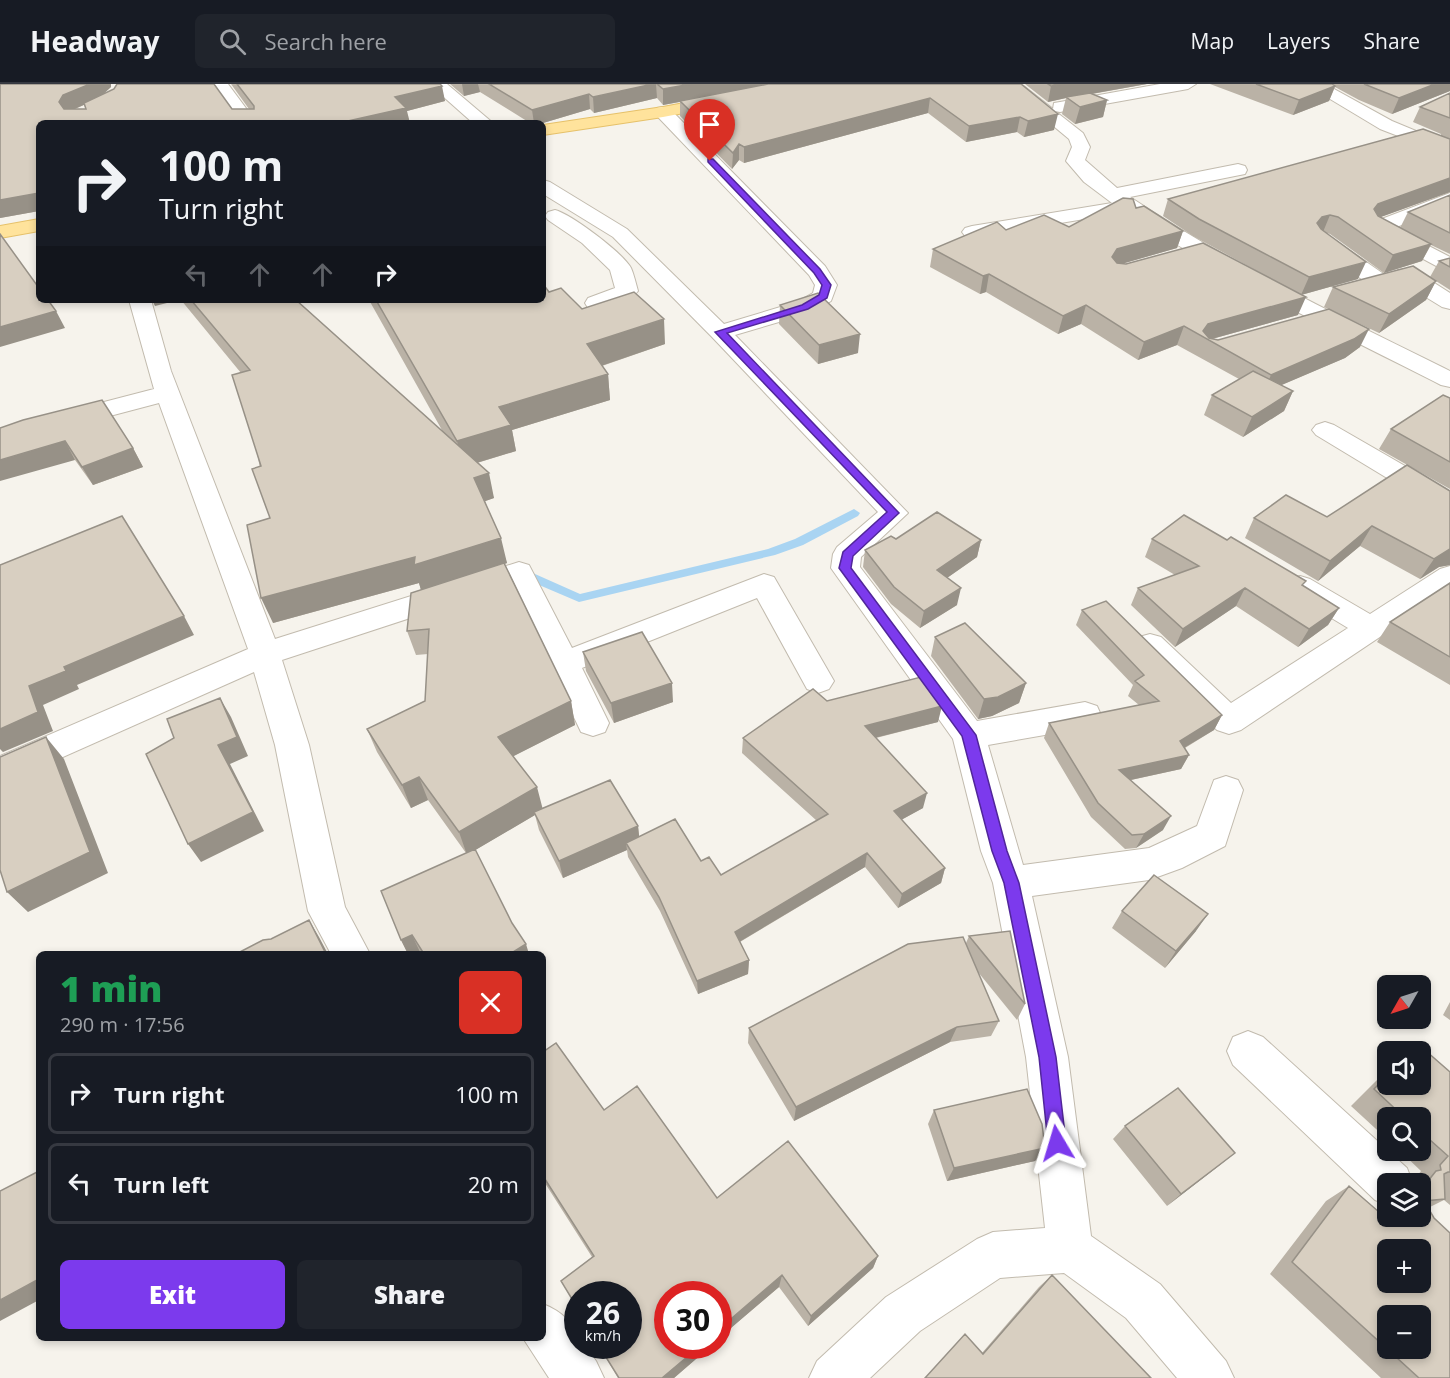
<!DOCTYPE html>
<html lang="en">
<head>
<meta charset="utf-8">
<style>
  body { margin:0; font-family:"Open Sans",sans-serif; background:#20242c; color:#f1f3f6; height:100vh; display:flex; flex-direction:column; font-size:22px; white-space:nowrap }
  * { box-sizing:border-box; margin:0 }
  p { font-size:20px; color:#9ea1a6 }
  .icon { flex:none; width:33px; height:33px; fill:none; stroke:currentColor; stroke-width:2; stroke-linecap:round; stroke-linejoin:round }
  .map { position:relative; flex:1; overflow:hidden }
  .details { position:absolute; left:36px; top:867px; width:510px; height:390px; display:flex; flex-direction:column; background:#171b24; border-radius:9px; box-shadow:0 3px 9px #0003 }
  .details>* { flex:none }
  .guide { position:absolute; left:36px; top:36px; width:510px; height:183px; border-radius:9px; box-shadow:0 3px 9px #0003; background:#171b24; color:#f1f3f6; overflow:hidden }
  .needle { width:39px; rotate:231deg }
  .buttons { position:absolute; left:1377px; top:891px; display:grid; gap:12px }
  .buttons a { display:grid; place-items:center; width:54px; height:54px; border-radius:9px; background:#171b24; box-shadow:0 3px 9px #0003; font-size:30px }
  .speed { position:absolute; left:564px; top:1197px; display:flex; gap:12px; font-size:30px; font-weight:700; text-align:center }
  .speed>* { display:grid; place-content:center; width:78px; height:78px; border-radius:50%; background:#171b24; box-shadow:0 3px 9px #0003; line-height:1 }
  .speed small { font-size:15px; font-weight:400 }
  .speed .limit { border:9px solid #d22; background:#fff; color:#111 }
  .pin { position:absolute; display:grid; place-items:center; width:51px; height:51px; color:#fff; margin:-62px -26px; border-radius:50% 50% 50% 0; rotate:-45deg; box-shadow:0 0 6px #0007 }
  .pin .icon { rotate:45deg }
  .me { position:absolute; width:66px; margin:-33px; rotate:353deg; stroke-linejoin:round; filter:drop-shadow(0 0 4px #0008) }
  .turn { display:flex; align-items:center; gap:21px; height:126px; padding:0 24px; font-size:27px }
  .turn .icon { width:78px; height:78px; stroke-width:2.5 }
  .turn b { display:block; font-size:42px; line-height:51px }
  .lanes { display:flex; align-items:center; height:57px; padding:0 24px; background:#0003; justify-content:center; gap:30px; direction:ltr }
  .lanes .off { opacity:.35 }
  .round { display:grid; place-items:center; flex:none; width:63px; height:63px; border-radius:9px; background:#20242c }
  .headline { display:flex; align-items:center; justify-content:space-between; height:102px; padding:0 24px }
  h1 { font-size:36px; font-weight:800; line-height:45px; color:#1e9e55 }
  .action { display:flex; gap:12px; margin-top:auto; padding:12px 24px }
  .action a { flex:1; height:69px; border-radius:9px; background:#7c3aed; color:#fff; font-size:24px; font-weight:800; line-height:69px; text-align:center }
  .action a+a { background:#20242c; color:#f1f3f6 }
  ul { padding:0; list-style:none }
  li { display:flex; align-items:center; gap:18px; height:81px; margin:0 12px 9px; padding:0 12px; border:3px solid #363941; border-radius:9px }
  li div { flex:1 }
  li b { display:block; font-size:22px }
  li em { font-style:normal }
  header { display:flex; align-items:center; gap:36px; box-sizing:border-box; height:84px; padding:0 30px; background:#171b24; border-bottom:2px solid #363941 }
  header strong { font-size:28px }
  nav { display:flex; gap:33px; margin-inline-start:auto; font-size:21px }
  .search { width:420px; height:54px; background:#20242c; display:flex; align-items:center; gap:15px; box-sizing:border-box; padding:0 21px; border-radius:9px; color:#9ea1a6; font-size:22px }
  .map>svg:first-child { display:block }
</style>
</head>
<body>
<header>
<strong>Headway</strong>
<div class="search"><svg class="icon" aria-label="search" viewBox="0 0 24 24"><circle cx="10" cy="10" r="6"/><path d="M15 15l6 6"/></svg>Search here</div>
<nav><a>Map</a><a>Layers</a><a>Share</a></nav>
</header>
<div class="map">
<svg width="1450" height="1294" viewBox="0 0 1450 1294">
  <rect width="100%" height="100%" fill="#f6f3ec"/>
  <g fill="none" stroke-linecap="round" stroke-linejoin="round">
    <path fill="#a9d4f2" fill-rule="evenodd" d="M854 425 860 429 858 432 803 461 775 471 579 518 518 492 516 489 518 486H526L580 510 768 465 795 455Z"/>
    <g stroke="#c2bbae" stroke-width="2">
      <path id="minor" d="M211 0H228L257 39H239Z
        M429 0H447L493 39H473Z
        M1003 0H1021L1053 25 1054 19 1060 18 1160 0H1196L1188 5 1060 28 1055 27 1083 49 1090 63 1085 76 1117 104 1238 80 1245 82 1247 86 1245 90 1130 113C1232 181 1341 233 1450 287V303L1441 301C1334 247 1226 195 1126 128L972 154 965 152 962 148 965 144 972 142 1112 119 1084 98 1066 77 1072 63 1069 55Z
        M1305 0H1325L1392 37 1450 61V72L1380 45Z
        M663 23 669 24 825 182 837 201 831 217 813 228 735 251 908 429 861 473 860 483 977 637 1085 618 1097 622 1101 631 1097 640 1085 644 988 661 1023 781 1149 764 1197 742 1214 696 1226 692 1238 696 1243 706 1225 762 1182 784 1149 796 1032 812 1068 973 1091 1152 1160 1200 1226 1277 1234 1294H1177L1126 1234 1064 1189 1000 1194 920 1247 870 1294H809L817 1277 886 1213 977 1155 993 1148 1045 1144 1026 973 993 799 981 767 953 655 831 484 833 470 837 463 878 428 712 253 613 153 543 110V96L550 98 627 145 724 240 797 218 813 209 815 201 809 191 657 32 654 28 657 24Z
        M1450 109V122L1394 144 1450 173V186L1440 184 1371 147 1368 143 1371 139Z
        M555 126C571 130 623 169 631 184 634 191 636 200 638 207 630 218 601 227 588 224L585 219 588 214 615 204 610 186 582 159 548 136 545 132 548 128Z
        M1326 153 1333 155 1388 193 1391 198 1388 203 1380 204 1372 203 1319 163 1316 159 1319 155Z
        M1406 185 1414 186 1450 209V225L1442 223 1398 196 1395 191 1398 186Z
        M129 216H151L171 287 275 555 519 478 529 481 572 564 764 490 774 493 834 597 829 605 818 609 807 605 757 514 582 584 609 639 605 648 593 652 581 648 511 501 282 576 309 661 345 823 370 870H331L308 827 275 661 254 588 0 701V672L248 565 159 319 0 361V345L154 305Z
        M1325 338 1334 341 1450 408V429L1440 426 1316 351 1312 346 1316 341Z
        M1450 482V506L1241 646 1229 650 1217 646 1139 569 1135 561 1139 553 1150 550 1161 553 1231 619 1348 544 1290 509 1285 502 1290 495 1300 492 1310 495 1370 530 1440 485Z
        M1248 947 1263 953 1407 1084 1413 1100H1388V1121L1375 1116 1233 981 1227 967 1233 953Z
        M543 1220C561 1227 578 1241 578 1262H585L596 1277 604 1294H549L523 1254H543Z"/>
    </g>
    <g stroke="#e6c16a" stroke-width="2">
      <path id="major" d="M784 0H818L810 5 663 33 543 51V41L663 23Z
        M39 135V147L0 154V142Z"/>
    </g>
    <use href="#minor" fill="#fff" fill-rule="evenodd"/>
    <use href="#major" fill="#ffe39c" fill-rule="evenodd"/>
  </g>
  <path fill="#bab2a6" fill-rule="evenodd" d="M0 0 111 3 103 10 232 25H249L231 0H440L445 17 407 27 39 39V127L0 134ZM84 21 86 25H75Z
    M450 0H1021L1054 46 1024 53 1017 48 966 58 928 29 744 79 739 76 732 85 680 32V18L663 21 657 14 594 29 590 25 543 39H530L480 8 464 12Z
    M1025 0H1147L1092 10 1107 16 1103 33 1075 40 1062 30 1066 14 1048 18Z
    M1210 0H1450V7L1392 30 1359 16 1335 3 1329 17 1293 31Z
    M1450 9V108L1380 133 1400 144 1408 128 1450 111V170L1431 161 1422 177 1384 189 1330 150 1327 149 1358 195 1301 211 1193 152 1163 132 1168 115 1441 51V50L1413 38 1420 23Z
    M1136 124 1183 147 1177 164 1121 180 1298 231 1212 255 1218 256 1360 263 1345 274 1281 301 1293 307 1284 327 1243 353 1204 331 1212 311 1239 295 1177 261 1138 276 1081 240 1058 250 986 208 980 210 930 183 933 165 1006 146 1069 143Z
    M1450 174V206L1436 197 1426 216 1379 249 1324 223 1333 203 1430 193 1439 177Z
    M549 208 582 225 665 260 602 282 608 290 610 316 512 346 516 367 477 379 494 414 485 417 507 479 505 480 571 617 575 641 513 672 542 725 638 742 639 752 701 777 721 791 817 737 742 669 743 654 827 617 938 638 876 654 923 724 901 736 945 784 941 799 898 824 865 783 740 858 749 876 748 890 698 910 660 827 628 773 627 766 563 794 539 746 535 731 475 766 512 839 529 870H422L420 868 416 870H408L401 856 466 769 428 716 411 724 377 668 367 645 425 617 428 570 416 571 407 547 421 506 419 499 273 539 270 434 241 289 181 216H296L443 348 369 216H543Z
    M780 221 858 269 818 280 779 240Z
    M1450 314V405L1379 365 1391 345Z
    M0 344 133 364 143 383 93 401 75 376Z
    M1450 407V481L1439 483 1420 495 1360 462 1318 497 1245 454 1254 434 1327 433Z
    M896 455 981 456 977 473 947 494 957 521 920 544 891 520 863 483 865 466Z
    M1152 455 1304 502 1339 524 1328 541 1298 563 1236 522 1175 563 1131 521 1138 504 1175 491 1145 473Z
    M1450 499V601L1377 558 1390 538Z
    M1082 526 1222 631 1214 646 1185 664 1189 671 1181 685 1131 696 1163 746 1136 764 1125 765 1091 733 1044 654 1049 639 1139 621 1128 612 1133 601 1076 541Z
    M935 553 1026 599 1019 619 992 632 978 635 931 572Z
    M583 568 673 618 614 639 586 587Z
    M1122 827 1196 847 1165 884 1112 844Z
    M969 852 1025 920 1017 936 978 888 999 937 991 952 950 958 794 1037 748 959 749 944 966 859Z
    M1450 918V936L1443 931Z
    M1418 960 1450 988V1121L1444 1116 1428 1124 1450 1294H1381L1270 1190 1326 1117 1349 1102 1385 1133 1388 1130V1132H1420V1100H1414V1096L1421 1087 1399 1066H1420V1034H1388V1056L1351 1022 1388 985V1000L1420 968H1409Z
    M543 968 604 1026 717 1114 878 1172 873 1184 808 1242 779 1203 718 1255V1210L711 1262 674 1294H618L599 1262H628L578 1210V1226L561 1197 592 1173 543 1096Z
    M934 1026 1045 1064 1035 1077 947 1097 928 1040Z
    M1125 1042 1235 1069 1167 1122 1113 1055Z
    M1052 1191 1151 1294H924L982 1269 1039 1203Z"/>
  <path fill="#979187" d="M90 0H111V3L99 14 70 27 66 33 59 18 63 11Z
    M462 0H478L480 8 464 12Z
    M653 0H656L657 14 594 29 593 13Z
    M691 0H772L663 21V5Z
    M1064 0H1147L1068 14 1066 13V14L1048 18 1051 2Z
    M1435 0H1450V7L1392 30 1399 14Z
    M442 2 445 17 407 27 410 39H339L395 13Z
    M1335 2 1329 17 1293 31 1299 16Z
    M589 10 590 25 543 39H534L532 26Z
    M930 14 928 29 744 79V63Z
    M1107 16 1103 33 1075 40 1080 23Z
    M1058 30 1054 46 1024 53 1028 37Z
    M1020 33 1017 48 966 58 969 42Z
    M739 60V76L732 85 733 69Z
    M1450 94V108L1370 137 1374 125 1378 120Z
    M39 109V127L0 134V116Z
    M1330 131 1323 148 1317 139 1322 133Z
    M1183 147 1177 164 1111 183 1112 173 1117 165Z
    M1431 160 1422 177 1384 189 1393 171Z
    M1366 178 1358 195 1301 211 1309 193Z
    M989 190 986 208 980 210 983 192Z
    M1436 197 1426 216 1379 249 1389 230Z
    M1306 213 1298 231 1208 256 1203 247 1208 240Z
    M152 216H179L155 222Z
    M1086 221 1081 240 1058 250 1063 232Z
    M56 227 65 244 0 263V243Z
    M664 235 665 260 589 286 587 260Z
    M1184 242 1177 261 1138 276 1144 258Z
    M1369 245 1360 263 1345 274 1263 309 1271 291Z
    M860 250 858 269 818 280 819 261Z
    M608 290 610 316 512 346 516 367 463 383 457 357 499 323Z
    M1293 307 1284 327 1243 353 1252 333Z
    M65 357 75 376 0 397V376Z
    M133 364 143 383 93 401 82 383Z
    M489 389 494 414 480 419 474 394Z
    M1372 442 1360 462 1318 497 1330 477Z
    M501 454 507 479 421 506 419 499 273 539 261 514 415 473Z
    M981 456 977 473 934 503 937 486Z
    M1450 465V481L1439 483 1420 495 1434 475Z
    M961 504 957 521 920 544 924 527Z
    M1245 504 1236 522 1175 563 1183 545Z
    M1339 524 1328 541 1298 563 1309 545Z
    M184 532 194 551 77 601 79 605 43 621 53 647 3 668 0 665V645L29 602 64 583Z
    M672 599 673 618 614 639 611 619Z
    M1026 599 1019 619 992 632 978 635 984 615Z
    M220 614 231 633 248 672 230 680 264 747 201 778 188 760 218 661Z
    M571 617 575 641 504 677 498 653Z
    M942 622 938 638 862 657 865 642Z
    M1222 631 1214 646 1172 671 1180 657Z
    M46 653 64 675 108 789 28 828 7 808Z
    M1189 671 1181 685 1112 700 1119 686Z
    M419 693 428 716 411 724 402 701Z
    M537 703 543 726 534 728 535 731 467 771 459 748Z
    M927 709 923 724 890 742 894 727Z
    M1171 732 1163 746 1136 764 1144 750Z
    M638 742 640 760 626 759 627 766 563 794 559 777Z
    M867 769 865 783 734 861 735 848Z
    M945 784 941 799 898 824 902 810Z
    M1208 830 1196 847 1165 884 1176 867Z
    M309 836 319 853 328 870H326Z
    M412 851 420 868 416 870H408L401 856Z
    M526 860 529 870H510Z
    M749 876 748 890 698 910 697 897Z
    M957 943 950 958 794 1037 796 1023Z
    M1045 1064 1035 1077 947 1097 954 1084Z
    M1235 1069 1220 1081 1167 1122 1181 1110Z
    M878 1172 873 1184 808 1242 811 1232Z
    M782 1191 779 1203 718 1255V1246Z
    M39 1195V1216L0 1237V1216Z
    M700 1262H711L674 1294H662Z"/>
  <path fill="#d8cfc1" stroke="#979187" stroke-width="1.5" fill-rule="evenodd" d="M0 0H90L63 11 59 18 64 25H86L84 19 114 5 117 0H214L232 25H254V22L237 0H440L442 2 395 13 406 24 339 39H39V109L0 116Z
    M489 0H653L593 13 589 10 532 26Z
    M657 0H691L663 5Z
    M768 0H1021L1058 30 1028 37 1020 33 969 42 930 14 744 63 739 60 733 69 680 17Z
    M1048 0H1064L1051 2Z
    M1256 0H1332L1335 2 1299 16Z
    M1364 0H1435L1399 14Z
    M1090 9 1107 16 1080 23 1066 13Z
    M1450 9V34L1420 23Z
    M1423 45 1450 55V94L1378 120 1374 125 1378 132 1431 160 1393 171 1338 133 1330 131 1322 133 1317 139 1321 145 1366 178 1309 193 1199 135 1168 115Z
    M1450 111V149L1408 128Z
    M1123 114 1133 115 1136 124 1144 122 1183 147 1117 165 1112 173 1117 179 1126 180 1203 159 1306 213 1208 240 1203 247 1209 254 1218 256 1329 225 1369 245 1354 255 1271 291 1184 242 1144 258 1086 221 1063 232 989 190 983 192 933 165 997 138 1006 146 1044 131 1069 143Z
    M0 150 39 204V216H48L56 227 0 243Z
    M1450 174V183L1439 177Z
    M1413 182 1436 197 1389 230 1333 203Z
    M543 200 549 208 561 204 582 225 634 208 664 235 587 260 608 290 499 323 511 341 457 357 376 216H543Z
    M818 209 860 250 819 261 780 221Z
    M191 216H296L489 389 474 394 501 454 414 481 415 473 261 514 247 441 270 434 252 385 261 382 232 291 250 286Z
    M1253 287 1293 307 1252 333 1212 311Z
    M1443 311 1450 314V378L1391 345Z
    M102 316 133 364 82 383 65 357 0 376V344L23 336Z
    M1407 381 1450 407V465L1434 475 1372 442 1330 477 1254 434 1286 411 1327 433Z
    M937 428 981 456 937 486 961 504 924 527 894 503 865 466 891 452 896 455Z
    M1184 431 1227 456 1231 453 1306 497 1302 501 1339 524 1309 545 1245 504 1183 545 1138 504 1199 482 1152 455Z
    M122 432 184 532 64 583 66 587 29 602 38 628 0 645V481Z
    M504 479 571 617 498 653 537 703 459 748 419 693 402 701 367 645 425 617 429 545 407 547 411 509Z
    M1450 499V573L1390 538Z
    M1106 517 1222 631 1180 657 1189 671 1119 686 1171 732 1144 750 1132 751 1098 719 1049 639 1159 617 1135 597 1144 591 1082 526Z
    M965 539 1026 599 998 613 984 615 935 553Z
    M642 548 672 599 611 619 583 568Z
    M921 593 942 622 865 642 927 709 894 727 945 784 902 810 867 769 735 848 749 876 697 897 659 813 626 759 675 735 701 777 709 773 721 791 828 730 743 654 813 605 827 617Z
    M220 614 237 653 218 661 253 728 188 760 146 670 174 654 167 635Z
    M46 653 90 768 7 808 0 786V673Z
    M610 696 638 742 559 777 534 728Z
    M475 765 512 839 526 860 510 870H424L412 851 401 856 381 807Z
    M1154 791 1208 830 1176 867 1122 827Z
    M309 836 326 870H236L263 856 271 855Z
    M1010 847 1025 920 969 852Z
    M963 853 999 937 957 943 796 1023 749 944 908 860Z
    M556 959 604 1026 637 1002 717 1114 788 1057 878 1172 811 1232 782 1191 718 1246V1210H668V1262H700L662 1294H619L599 1262H628V1210H578V1225L561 1197 594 1172 543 1092V968Z
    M1418 960 1450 988V1088H1448L1444 1090 1445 1115 1424 1117 1434 1134 1450 1149V1294H1419L1292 1178 1349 1102 1394 1141 1400 1132H1420V1107L1436 1087 1441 1086 1440 1081 1448 1072 1420 1047V1034H1405L1374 1005 1388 991V1000H1420V968H1411ZM1388 1166H1420V1198H1388ZM1388 1232H1420V1264H1388Z
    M1178 1004 1235 1069 1181 1110 1125 1042Z
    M1027 1005 1042 1040 1045 1064 954 1084 934 1026Z
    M39 1087V1195L0 1216V1107Z
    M1052 1191 1151 1294H925L965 1250 983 1270Z"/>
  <path fill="#7c3aed" stroke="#51269a" stroke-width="1.5" d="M708 75H713L820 185 831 201 827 214 808 225 727 249 899 429 853 472 851 484 976 651 1007 767 1019 799 1056 973 1066 1059 1064 1065 1057 1068 1051 1065 1048 1059 1039 973 1004 799 992 767 962 652 839 484 843 468 887 428 715 248 802 221 819 211 822 201 814 189 708 78Z"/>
</svg>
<div class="buttons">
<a><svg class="needle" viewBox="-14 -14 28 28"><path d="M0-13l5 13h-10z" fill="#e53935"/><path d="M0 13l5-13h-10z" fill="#9ea1a6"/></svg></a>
<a><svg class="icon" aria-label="sound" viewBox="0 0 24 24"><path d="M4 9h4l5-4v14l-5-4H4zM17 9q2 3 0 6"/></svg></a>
<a><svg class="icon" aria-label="search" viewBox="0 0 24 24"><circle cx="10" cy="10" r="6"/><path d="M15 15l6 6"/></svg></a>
<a><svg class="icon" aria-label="layers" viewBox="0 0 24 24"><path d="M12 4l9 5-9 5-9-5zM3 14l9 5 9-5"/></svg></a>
<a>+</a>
<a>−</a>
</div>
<div class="speed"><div>26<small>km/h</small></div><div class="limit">30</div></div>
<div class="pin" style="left:710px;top:77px;background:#d93025"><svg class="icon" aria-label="arrive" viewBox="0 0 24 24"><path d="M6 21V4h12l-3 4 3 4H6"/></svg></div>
<svg class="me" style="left:1057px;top:1059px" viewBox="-20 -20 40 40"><path d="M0-17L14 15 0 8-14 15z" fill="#7c3aed" stroke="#fff" stroke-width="4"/></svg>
<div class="guide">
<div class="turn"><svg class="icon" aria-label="right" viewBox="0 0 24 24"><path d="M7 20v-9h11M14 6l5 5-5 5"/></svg><div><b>100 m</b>Turn right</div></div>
<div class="lanes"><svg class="icon off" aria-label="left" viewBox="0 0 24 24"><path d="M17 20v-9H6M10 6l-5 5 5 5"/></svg><svg class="icon off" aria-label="ahead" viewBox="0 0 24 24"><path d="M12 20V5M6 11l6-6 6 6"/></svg><svg class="icon off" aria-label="ahead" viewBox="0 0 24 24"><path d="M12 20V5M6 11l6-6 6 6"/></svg><svg class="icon" aria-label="right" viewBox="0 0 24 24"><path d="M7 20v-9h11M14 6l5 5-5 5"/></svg></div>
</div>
<section class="details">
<div class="headline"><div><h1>1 min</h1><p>290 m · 17:56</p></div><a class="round" style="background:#d93025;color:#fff"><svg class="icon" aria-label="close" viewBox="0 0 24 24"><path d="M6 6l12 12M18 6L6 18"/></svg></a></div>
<ul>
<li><svg class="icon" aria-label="right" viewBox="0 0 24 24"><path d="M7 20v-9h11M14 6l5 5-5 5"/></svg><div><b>Turn right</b></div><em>100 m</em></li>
<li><svg class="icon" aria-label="left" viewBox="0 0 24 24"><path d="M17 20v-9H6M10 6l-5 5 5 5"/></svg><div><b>Turn left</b></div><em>20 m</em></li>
</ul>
<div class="action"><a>Exit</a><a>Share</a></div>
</section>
</div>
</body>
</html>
